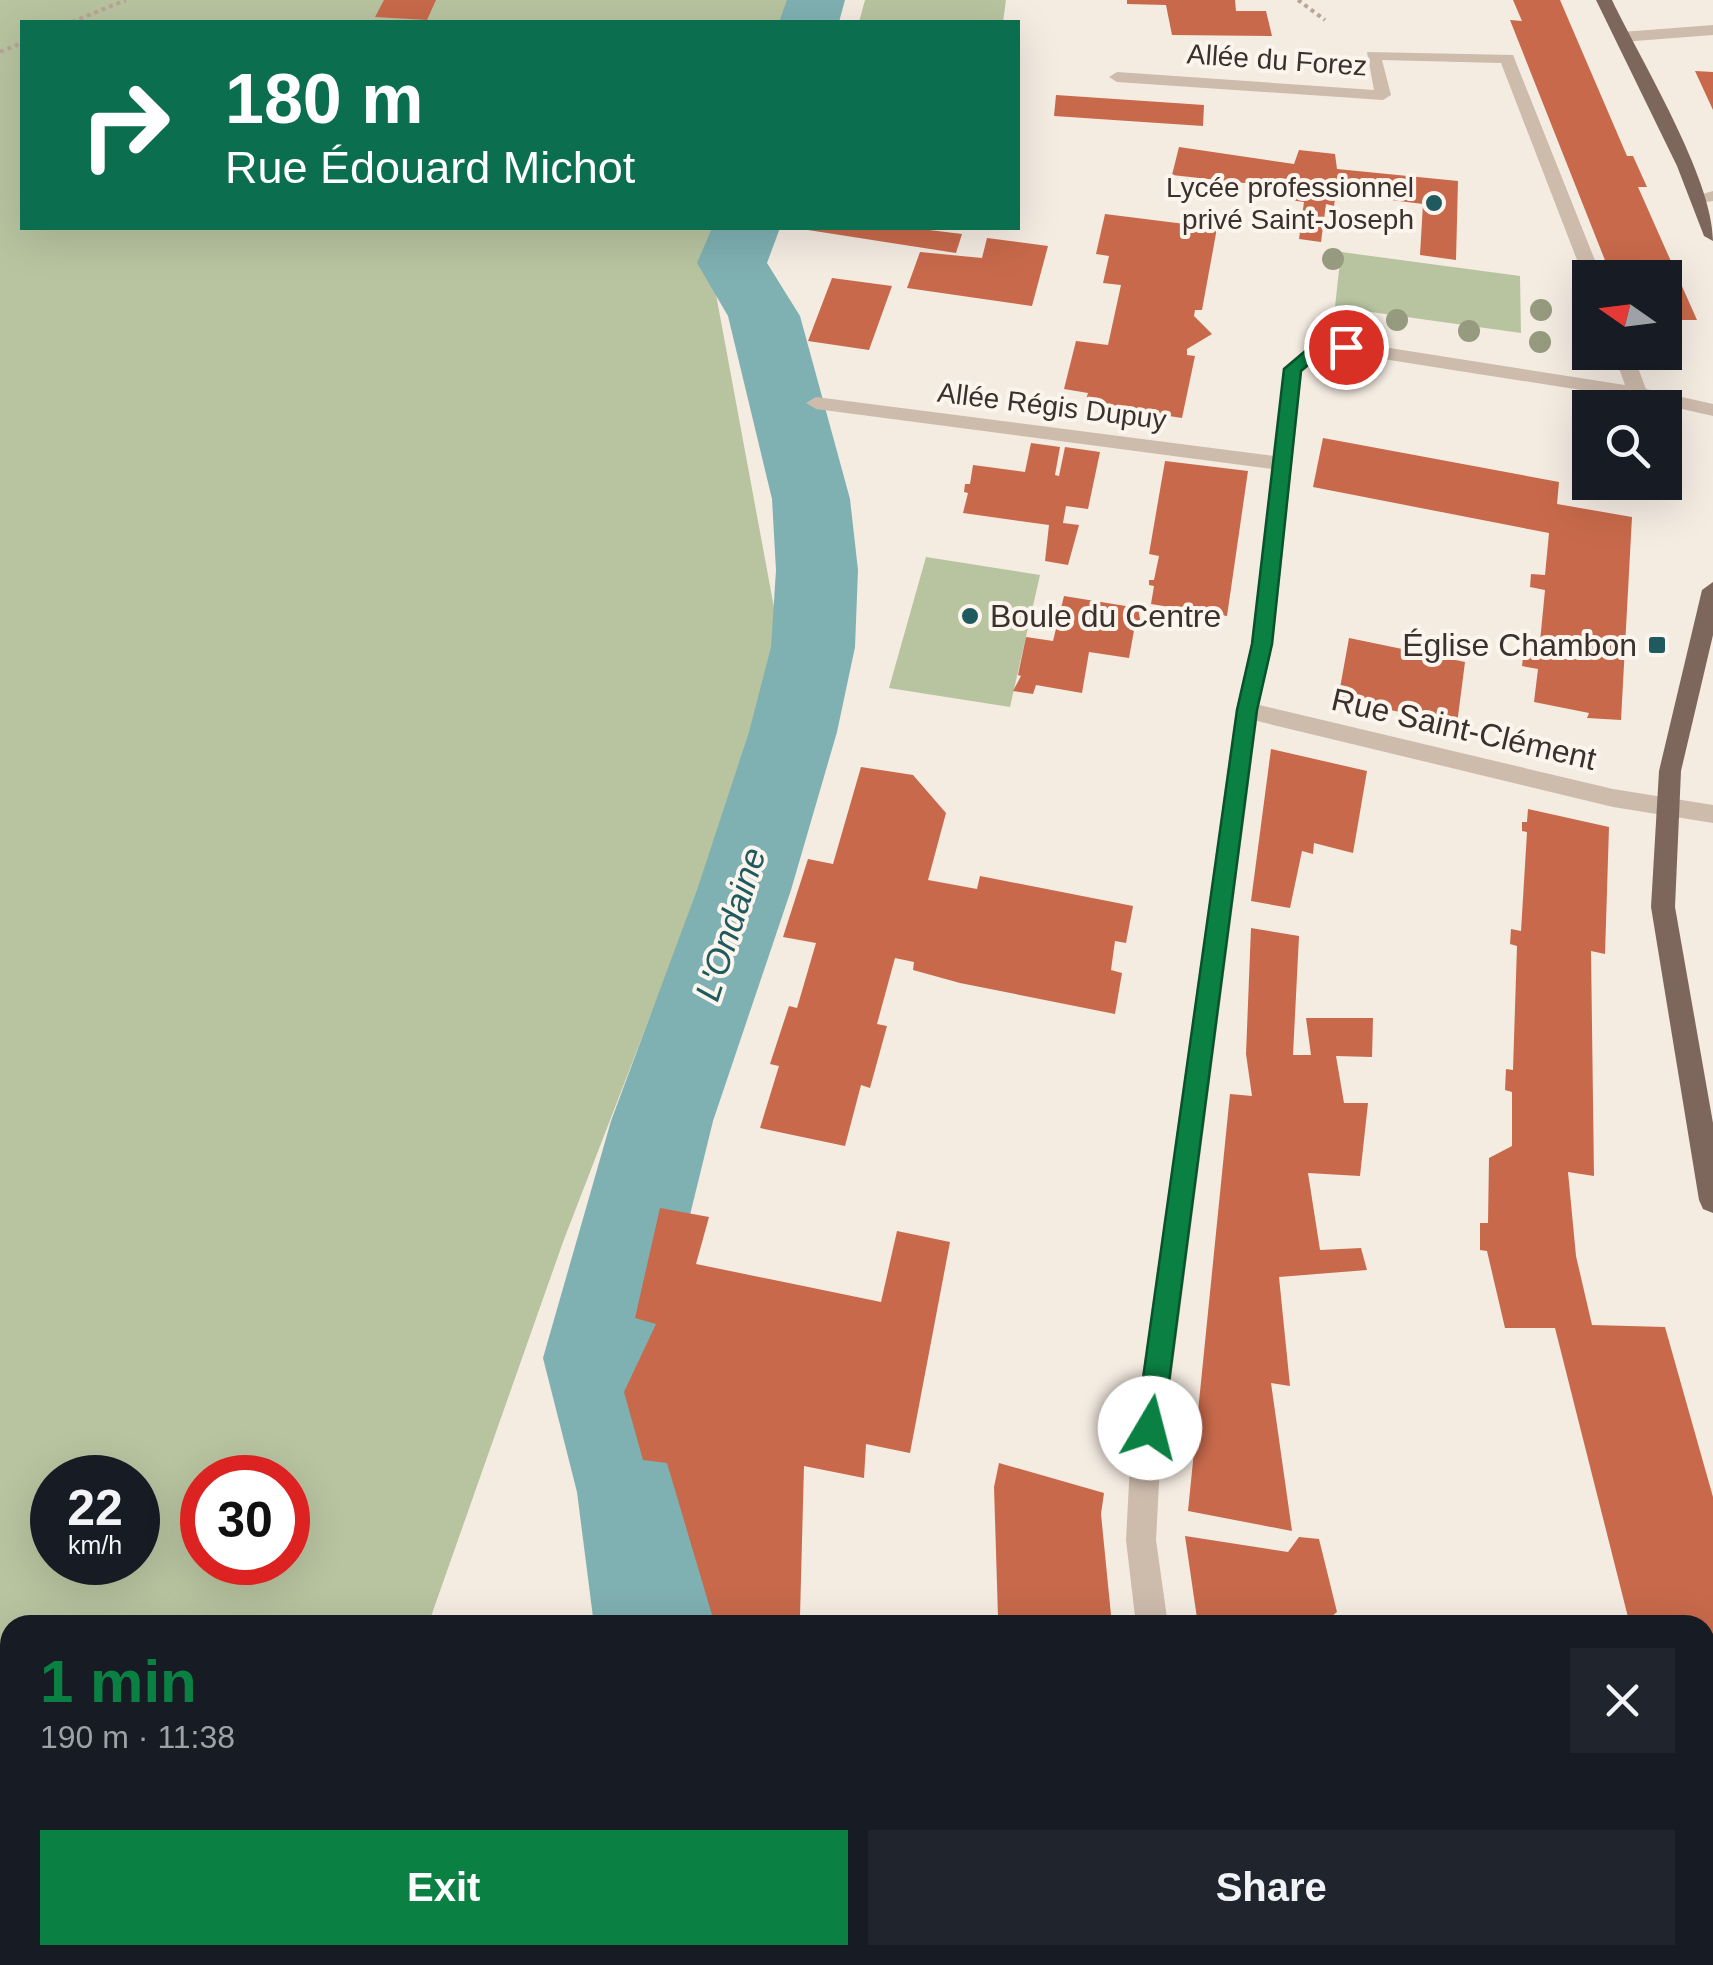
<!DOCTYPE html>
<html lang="en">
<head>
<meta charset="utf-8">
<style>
  body { margin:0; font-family:Arial,sans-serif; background:#20242c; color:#f1f3f6; height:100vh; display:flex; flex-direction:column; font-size:38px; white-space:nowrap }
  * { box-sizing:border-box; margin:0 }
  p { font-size:32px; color:#9ea1a6 }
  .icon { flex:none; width:55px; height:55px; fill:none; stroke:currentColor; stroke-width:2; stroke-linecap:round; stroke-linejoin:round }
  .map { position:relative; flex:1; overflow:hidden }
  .sheet { position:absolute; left:0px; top:1615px; width:1715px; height:350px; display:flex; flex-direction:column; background:#171b24; border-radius:30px 30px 0 0; box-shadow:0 10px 40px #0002 }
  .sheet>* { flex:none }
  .banner { position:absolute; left:20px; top:20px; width:1000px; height:210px; border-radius:0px; box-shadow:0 10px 40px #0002; background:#0b6e4f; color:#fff; overflow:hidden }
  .needle { width:65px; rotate:284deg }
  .buttons { position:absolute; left:1572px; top:260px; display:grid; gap:20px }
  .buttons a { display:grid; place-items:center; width:110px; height:110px; border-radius:0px; background:#171b24; box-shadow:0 10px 40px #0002; font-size:50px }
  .speed { position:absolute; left:30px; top:1455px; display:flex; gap:20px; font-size:50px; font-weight:700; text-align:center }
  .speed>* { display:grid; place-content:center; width:130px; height:130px; border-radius:50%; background:#171b24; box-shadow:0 10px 40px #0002; line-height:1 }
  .speed small { font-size:25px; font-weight:400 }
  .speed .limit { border:15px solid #d22; background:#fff; color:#111 }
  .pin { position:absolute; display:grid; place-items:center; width:85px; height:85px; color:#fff; margin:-42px; border:5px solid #fff; border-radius:50%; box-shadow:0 2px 10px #0007 }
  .me { position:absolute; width:110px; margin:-55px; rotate:8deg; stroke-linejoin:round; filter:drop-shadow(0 0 8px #0008) }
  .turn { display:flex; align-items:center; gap:35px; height:210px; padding:0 40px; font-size:45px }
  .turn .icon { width:130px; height:130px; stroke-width:2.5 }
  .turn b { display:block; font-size:70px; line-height:85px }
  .round { display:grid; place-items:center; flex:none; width:105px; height:105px; border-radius:0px; background:#20242c }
  .overview { display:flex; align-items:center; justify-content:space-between; height:170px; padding:0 40px }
  h1 { font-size:60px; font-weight:800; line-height:75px; color:#0b8043 }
  .button { display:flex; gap:20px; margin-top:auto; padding:20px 40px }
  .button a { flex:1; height:115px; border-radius:0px; background:#0b8043; color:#fff; font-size:40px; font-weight:800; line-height:115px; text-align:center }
  .button a+a { background:#20242c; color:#f1f3f6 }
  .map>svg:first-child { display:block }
</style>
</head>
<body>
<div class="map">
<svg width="1713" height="1965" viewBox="0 0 1713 1965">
  <rect width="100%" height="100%" fill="#f4ebe1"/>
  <path fill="#b8c4a0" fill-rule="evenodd" d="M0 0H789L782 22H22V228H721L710 262 785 667 563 1242 428 1625H10V1955H346L344 1965H0ZM52 1478H138V1562H52ZM202 1478H288V1562H202Z
    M865 0H1006L1003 22H859Z
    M1341 252 1520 276 1521 333 1335 307Z
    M926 557 1040 575 1010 707 889 688Z"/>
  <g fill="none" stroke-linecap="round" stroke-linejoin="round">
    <path fill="#7fb0b2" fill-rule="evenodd" d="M787 0H845L839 22H779Z
      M712 228H780L767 263 800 316 850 499 858 570 855 647 837 732 791 890 713 1121 655 1358 695 1492 716 1625H594L577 1492 543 1358 611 1121 697 890 749 732 771 647 776 570 772 499 728 316 697 263Z
      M621 1955H757L758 1965H622Z"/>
  </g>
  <path fill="#c8694b" d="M384 0H436L427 20 375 17Z
    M1127 0H1235L1236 11H1266L1272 36 1172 35 1166 5 1127 4Z
    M1513 0H1560L1627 156H1633L1647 187H1638L1697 320H1665V278H1612L1510 20 1522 21Z
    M1695 71 1713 72V110Z
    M1056 95 1204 105 1203 126 1054 116Z
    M1179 147 1294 164 1299 150 1335 154 1337 169 1458 181 1456 260 1420 255 1423 204 1336 193 1334 206 1326 204 1321 242 1299 239 1304 202 1290 200 1291 188 1172 175Z
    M1105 214 1217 228 1202 310H1195L1194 316 1212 334 1187 349V355L1195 356 1182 418 1085 403 1088 393 1064 389 1076 341 1108 345 1121 285 1103 283 1109 256 1096 254Z
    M795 228H913L962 234 956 253Z
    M987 238 1048 246 1032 306 907 288 920 252 982 258Z
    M832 278 892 286 869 350 808 341Z
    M1323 438 1559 482 1557 504 1632 517 1621 720 1587 718 1589 713 1534 702 1538 669 1522 666 1524 649 1539 652 1545 590 1530 587 1531 574 1545 575 1549 533 1313 487Z
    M1031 443 1060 447 1055 475 1059 476 1065 447 1100 452 1088 509 1066 506 1063 523 1079 525 1068 565 1045 561 1049 525 963 513 968 493 964 492 965 484H970L973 465 1025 472Z
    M1165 461 1248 471 1227 616 1151 604 1154 586 1149 585V580H1154L1159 556 1149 554Z
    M1064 596 1138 608 1141 625H1135L1129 658 1089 652 1082 693 1036 685 1033 694 1013 691 1021 676 1018 675 1026 637 1053 641Z
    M1349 638 1465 662 1457 724 1338 699Z
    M1271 749 1367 771 1353 853 1314 843 1313 854 1302 851 1290 908 1251 901Z
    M861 767 913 775 946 813 928 880 977 889 980 876 1133 906 1126 943 1115 941 1111 970 1122 973 1115 1014 960 983 913 970 914 962 895 958 877 1024 887 1026 870 1088 861 1085 845 1146 760 1128 779 1066 770 1064 789 1006 797 1008 816 943 783 937 808 859 833 864Z
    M1528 809 1609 827 1605 954 1591 951 1594 1176 1568 1172 1576 1256 1592 1325 1665 1327 1713 1497V1641H1705V1625H1630L1555 1328H1505L1487 1251 1480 1250V1223H1488L1489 1158 1512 1146V1092L1505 1090 1506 1069 1513 1070 1517 946 1510 944 1511 929 1521 931 1527 832 1522 831V822H1527Z
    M1251 928 1299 936 1293 1055H1311L1306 1018H1373L1372 1057 1336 1056 1344 1103H1368L1360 1176 1308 1173 1320 1250 1361 1248 1367 1270 1279 1277 1290 1386 1271 1383 1292 1531 1188 1511 1230 1094 1252 1096 1246 1054Z
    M660 1208 709 1217 696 1264 881 1302 897 1231 950 1242 910 1453 866 1444 864 1478 804 1466 800 1616H998L994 1487 999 1463 1104 1493 1101 1514 1112 1625H715L667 1463 643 1460 624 1392 656 1324 635 1318Z
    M1185 1536 1288 1552 1299 1537 1319 1539 1337 1612 1326 1621 1328 1625H1198Z
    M1706 1652 1713 1666V1801H1705Z
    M488 1955H594L593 1965H488Z
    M1299 1955H1508L1510 1965H1300Z"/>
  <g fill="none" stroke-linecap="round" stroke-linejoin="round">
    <path stroke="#b9a596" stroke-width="4" stroke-dasharray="4 4" stroke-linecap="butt" d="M1298 0 1325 20
      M72 22 126 0
      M0 52 22 43"/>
    <path fill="#cdbbac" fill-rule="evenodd" d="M1713 25V35L1622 42 1614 37 1622 32Z
      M1367 52 1513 55 1602 278H1590V283L1584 278 1501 63 1382 60 1391 95 1383 100 1117 82 1109 77 1117 72 1374 90Z
      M1713 191V201L1698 203 1689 198Z
      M1345 341 1625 385 1613 352H1632L1646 389 1713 404V416L1638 399 1345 353 1321 355 1302 371 1273 644 1259 705 1613 789 1713 805V823L1613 807 1257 721 1160 1464 1156 1540 1168 1625H1136L1126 1540 1130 1464 1236 710 1251 644 1272 469 816 409 806 403 816 397 1273 456 1284 369 1309 346Z
      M392 1955H426V1965H392Z
      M1175 1955H1209L1210 1965H1176Z"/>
    <path fill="#7d675c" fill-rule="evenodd" d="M1596 0H1612C1641 61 1713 178 1713 241L1704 236 1677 166Z
      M1713 582V635L1681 771 1675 907 1713 1123V1213L1703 1209 1699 1200 1651 907 1659 771 1702 590Z"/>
  </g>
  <g fill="#969b7f">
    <circle cx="1333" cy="259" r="11"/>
    <circle cx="1541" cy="310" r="11"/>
    <circle cx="1397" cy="320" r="11"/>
    <circle cx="1469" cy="331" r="11"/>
    <circle cx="1540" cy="342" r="11"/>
  </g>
  <path fill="#0b8043" stroke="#07532c" stroke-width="2.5" d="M1346 342 1354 347 1351 351 1320 355 1301 371 1272 644 1257 710 1163 1428 1159 1438 1150 1442 1140 1438 1136 1428 1237 710 1252 644 1284 369 1310 347Z"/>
  <g fill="#1f5a5e" stroke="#fbf5ee" stroke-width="4">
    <circle cx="1434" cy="203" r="10"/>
    <circle cx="970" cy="616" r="10"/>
    <rect x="1647" y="635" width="20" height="20" rx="5"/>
  </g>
  <g text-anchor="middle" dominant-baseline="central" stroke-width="8" stroke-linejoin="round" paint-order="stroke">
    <g font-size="28" fill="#3b302b" stroke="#fbf5ee">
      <text transform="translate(1277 60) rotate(4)">Allée du Forez</text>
      <text transform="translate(1052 406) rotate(7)">Allée Régis Dupuy</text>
    </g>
    <g font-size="28" fill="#3b302b" stroke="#fbf5ee" text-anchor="end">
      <text x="1414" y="187">Lycée professionnel<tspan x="1414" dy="32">privé Saint-Joseph</tspan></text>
    </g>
    <g font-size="32" fill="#3b302b" stroke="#fbf5ee" text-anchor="start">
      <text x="990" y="616">Boule du Centre</text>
      <text x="1637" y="645" text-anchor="end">Église Chambon</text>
    </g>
    <g font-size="32" fill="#3b302b" stroke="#fbf5ee">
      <text transform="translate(1464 729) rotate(13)">Rue Saint-Clément</text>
    </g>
    <g font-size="35" font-style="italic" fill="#1f5a5e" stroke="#fbf5ee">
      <text transform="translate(730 924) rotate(-72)">L'Ondaine</text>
    </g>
  </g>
</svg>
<div class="buttons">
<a><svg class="needle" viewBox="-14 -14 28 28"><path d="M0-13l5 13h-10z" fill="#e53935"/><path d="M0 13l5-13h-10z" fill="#9ea1a6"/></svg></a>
<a><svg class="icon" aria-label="search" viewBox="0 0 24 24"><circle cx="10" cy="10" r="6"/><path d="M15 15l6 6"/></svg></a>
</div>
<div class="speed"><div>22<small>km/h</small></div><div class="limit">30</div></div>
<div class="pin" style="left:1346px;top:347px;background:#d93025"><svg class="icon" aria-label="arrive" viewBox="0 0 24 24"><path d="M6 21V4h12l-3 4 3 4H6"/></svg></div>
<svg class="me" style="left:1150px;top:1428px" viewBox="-20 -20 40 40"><circle r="19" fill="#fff"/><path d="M0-13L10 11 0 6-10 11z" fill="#0b8043"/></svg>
<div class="banner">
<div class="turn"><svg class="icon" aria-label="right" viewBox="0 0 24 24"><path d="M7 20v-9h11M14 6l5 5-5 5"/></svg><div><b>180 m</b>Rue Édouard Michot</div></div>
</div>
<section class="sheet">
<div class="overview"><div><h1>1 min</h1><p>190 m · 11:38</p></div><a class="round"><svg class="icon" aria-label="close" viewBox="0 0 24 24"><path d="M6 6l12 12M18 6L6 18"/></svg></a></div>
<div class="button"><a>Exit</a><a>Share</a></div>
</section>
</div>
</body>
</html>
